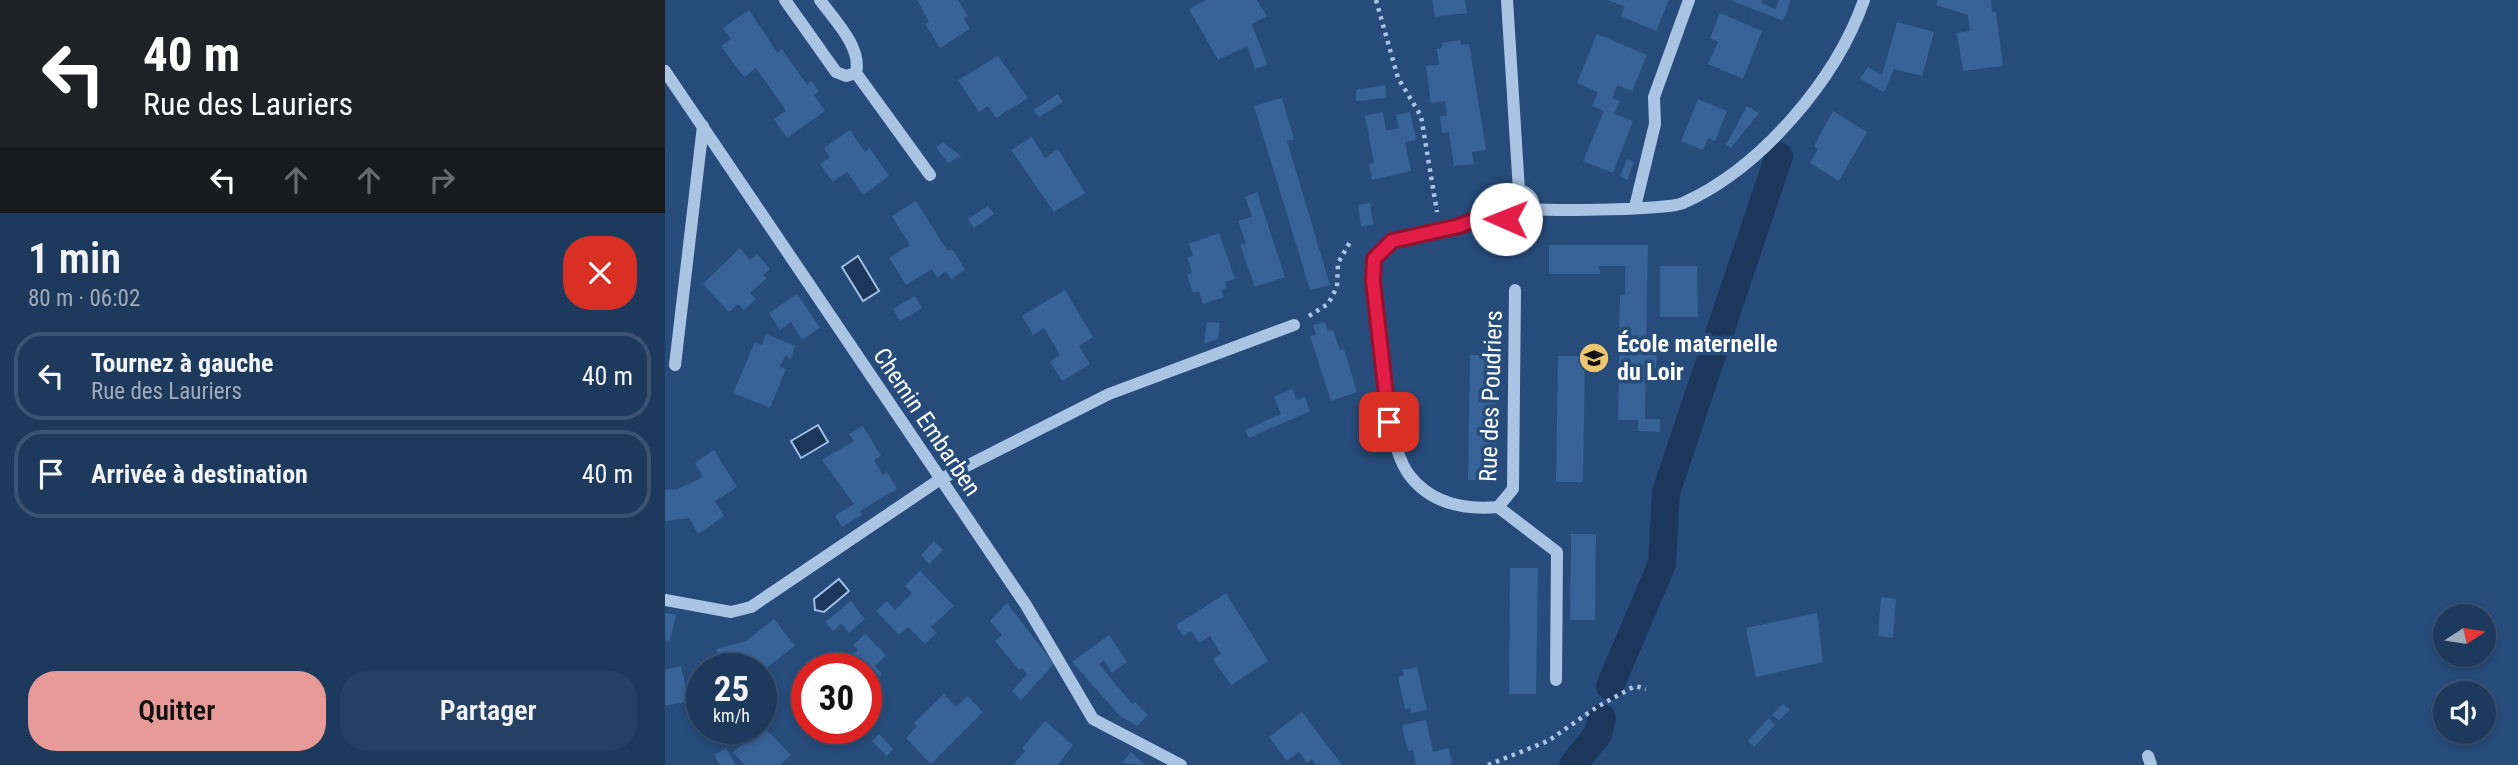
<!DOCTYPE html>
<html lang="fr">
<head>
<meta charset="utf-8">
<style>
  body { margin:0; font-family:"Roboto Condensed",sans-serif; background:#254062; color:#f1f3f6; height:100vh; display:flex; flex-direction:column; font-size:26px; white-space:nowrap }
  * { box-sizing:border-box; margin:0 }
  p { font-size:23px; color:#a0acbb }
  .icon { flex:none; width:38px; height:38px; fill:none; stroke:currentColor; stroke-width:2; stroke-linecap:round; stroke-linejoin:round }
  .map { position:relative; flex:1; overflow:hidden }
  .sheet { display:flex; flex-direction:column; background:#1d395c; width:665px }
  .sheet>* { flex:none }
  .top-card { background:#202124; color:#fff; overflow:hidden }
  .needle { width:46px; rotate:78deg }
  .controls { position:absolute; left:1768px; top:604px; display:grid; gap:14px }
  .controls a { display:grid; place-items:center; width:63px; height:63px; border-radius:50%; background:#1d395c; box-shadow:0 4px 10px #0003,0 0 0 2px #3b5372; font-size:35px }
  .speed { position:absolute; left:21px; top:653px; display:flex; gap:14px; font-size:35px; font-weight:700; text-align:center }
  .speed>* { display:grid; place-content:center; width:91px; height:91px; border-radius:50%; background:#1d395c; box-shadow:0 4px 10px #0003,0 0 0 2px #3b5372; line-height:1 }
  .speed small { font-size:18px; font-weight:400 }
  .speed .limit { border:10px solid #d22; background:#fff; color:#111 }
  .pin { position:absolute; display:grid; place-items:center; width:60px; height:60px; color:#fff; margin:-30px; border-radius:14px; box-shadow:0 4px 10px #0006 }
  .me { position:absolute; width:77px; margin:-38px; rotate:271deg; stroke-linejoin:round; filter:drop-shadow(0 0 5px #0008) }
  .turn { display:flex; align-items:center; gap:24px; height:147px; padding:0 28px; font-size:32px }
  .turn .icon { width:91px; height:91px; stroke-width:2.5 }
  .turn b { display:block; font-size:49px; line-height:60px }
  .lanes { display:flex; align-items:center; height:66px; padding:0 28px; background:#0003; justify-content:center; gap:35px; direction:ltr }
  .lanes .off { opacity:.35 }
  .round { display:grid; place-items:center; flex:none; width:74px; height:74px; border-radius:28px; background:#254062 }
  .headline { display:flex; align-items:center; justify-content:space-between; height:119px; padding:0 28px }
  h1 { font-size:42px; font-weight:600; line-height:52px }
  .cta { display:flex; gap:14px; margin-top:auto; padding:14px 28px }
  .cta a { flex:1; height:80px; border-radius:28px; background:#e69b98; color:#111; font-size:28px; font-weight:600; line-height:80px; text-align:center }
  .cta a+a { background:#254062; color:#f1f3f6 }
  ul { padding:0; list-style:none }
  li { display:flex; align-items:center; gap:21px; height:88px; margin:0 14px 10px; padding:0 14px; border:4px solid #3b5372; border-radius:28px }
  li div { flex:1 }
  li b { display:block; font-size:26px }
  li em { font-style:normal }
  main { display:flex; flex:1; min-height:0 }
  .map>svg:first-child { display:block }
</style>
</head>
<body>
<main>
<section class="sheet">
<div class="top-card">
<div class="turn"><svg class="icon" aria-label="left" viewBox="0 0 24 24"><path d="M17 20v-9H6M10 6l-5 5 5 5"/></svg><div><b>40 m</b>Rue des Lauriers</div></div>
<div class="lanes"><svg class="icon" aria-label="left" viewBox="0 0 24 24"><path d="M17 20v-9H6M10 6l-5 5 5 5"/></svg><svg class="icon off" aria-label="ahead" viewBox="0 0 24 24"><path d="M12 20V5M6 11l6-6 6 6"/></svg><svg class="icon off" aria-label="ahead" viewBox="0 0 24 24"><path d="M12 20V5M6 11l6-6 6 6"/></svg><svg class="icon off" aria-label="right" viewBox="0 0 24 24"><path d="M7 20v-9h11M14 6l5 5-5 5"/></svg></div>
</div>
<div class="headline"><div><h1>1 min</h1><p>80 m · 06:02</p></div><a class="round" style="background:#d93025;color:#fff"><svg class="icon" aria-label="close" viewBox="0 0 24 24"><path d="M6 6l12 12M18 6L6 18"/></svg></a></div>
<ul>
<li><svg class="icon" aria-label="left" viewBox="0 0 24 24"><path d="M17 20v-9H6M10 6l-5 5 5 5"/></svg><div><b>Tournez à gauche</b><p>Rue des Lauriers</p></div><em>40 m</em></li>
<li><svg class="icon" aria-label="arrive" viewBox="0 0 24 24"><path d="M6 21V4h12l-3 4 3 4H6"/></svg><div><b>Arrivée à destination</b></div><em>40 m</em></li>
</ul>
<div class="cta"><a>Quitter</a><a>Partager</a></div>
</section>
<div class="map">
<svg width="1853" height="765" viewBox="0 0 1853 765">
  <rect width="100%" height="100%" fill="#274c7b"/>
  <path fill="#1b375b" stroke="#9fc0e4" stroke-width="2" d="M193 256 214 291 198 301 177 267Z
    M153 425 163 442 136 458 126 441Z
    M174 579 184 591 159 612 150 610 149 599Z"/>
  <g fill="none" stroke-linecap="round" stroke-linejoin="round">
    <path stroke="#1b375b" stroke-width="28" d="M945 686 997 564 1001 492 1114 156
      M908 765 933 734 937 718"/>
  </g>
  <path fill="#376397" d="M252 0H293L303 16 299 19 305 29 275 48 260 24 264 22Z
    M541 0H592L602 16 587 24 602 64 590 69 582 46 553 60 524 9Z
    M767 0H800L802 13 770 17Z
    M943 0H1004L991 31 956 16 960 7Z
    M1065 0H1097L1096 3 1111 9 1114 0H1126L1118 21Z
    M1273 0H1326L1327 12H1331L1338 66 1298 71 1292 33 1305 31 1303 15 1271 5Z
    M84 10 112 52 117 49 142 85 146 81 154 91 149 95 160 111 122 138 109 119 121 111 91 68 79 77 56 46 66 39 58 28Z
    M1055 13 1097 31 1078 79 1043 64 1053 42 1045 38Z
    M1232 22 1269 32 1257 76 1229 69 1219 92 1195 79 1203 67 1217 75Z
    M932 34 982 55 967 91 952 85 947 98 955 101 949 114 968 121 948 173 918 161 939 111 927 106 933 92 912 83Z
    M795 40 796 45 804 44 821 150 807 152 809 164 789 166 784 132 777 133 775 116H782L780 101 766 103 761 66 774 65 772 49 777 48V43Z
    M333 56 363 98 331 118 323 106 314 112 293 80Z
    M720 85 721 98 691 101V90Z
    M393 94 398 102 374 117 368 110Z
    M617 98 629 139 622 141 665 285 645 290 589 106Z
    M1033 99 1062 111 1050 141 1043 138 1038 150 1016 141Z
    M1082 106 1094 113 1066 148 1061 145Z
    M1168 111 1202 132 1174 181 1145 163 1153 149 1149 146Z
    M718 112 721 131 734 128 731 115 745 112 751 140 740 142 746 171 707 180 704 164 709 163 700 116Z
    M185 130 200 152 205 148 224 176 198 195 182 172 168 182 155 164 165 157 159 148Z
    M367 137 380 158 393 149 420 193 389 212 346 150Z
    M278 142 296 156 283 163 271 147Z
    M962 159 969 162 962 180 955 176Z
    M592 192 620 277 590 287 575 245 581 243 573 221 587 217 580 197Z
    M251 201 276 241 282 250 289 251 300 270 286 279 281 271 272 278 267 269 241 285 224 258 245 245 227 216Z
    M705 203 708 225 696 226 693 205Z
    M323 206 329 214 309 228 303 219Z
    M554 233 570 279 560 282 562 288 556 290 559 297 538 304 534 291 528 293 522 275 527 273 522 257 528 256 524 244Z
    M884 245H983L981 347 992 348 991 368H981L980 419H995V432L973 431V420H953L955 295H960V266H934L935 274H884Z
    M75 248 85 260 92 254 105 269 98 275 102 278 85 293 91 299 79 310 73 304 64 312 38 284Z
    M995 266H1032L1033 317H995Z
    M400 290 428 337 414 346 425 364 397 381 385 361 395 355 379 328 368 335 357 316Z
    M132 294 155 328 137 340 126 322 115 330 104 313Z
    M250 296 257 308 235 321 228 309Z
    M542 322 555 323 553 339 539 344Z
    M660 322 663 331 668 330 675 350 679 349 692 392 666 401 645 336 651 335 648 325Z
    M101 334 130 346 126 359 120 356 115 367 121 369 105 408 68 393 90 342 97 345Z
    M805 355H832L830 481 803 480Z
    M893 356H920L918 482H891Z
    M627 389 632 400 640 397 645 411 584 438 580 430 616 414 609 397Z
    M198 426 216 456 209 460 218 475 222 472 232 489 195 511 197 515 177 527 170 516 189 504 157 460 189 441 184 434Z
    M49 450 72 487 50 501 59 516 33 534 24 518 0 521V490L13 489 38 477 30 463Z
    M906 534H931L930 620H905Z
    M269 541 278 550 264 564 256 555Z
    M845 568H873L871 694H844Z
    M255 571 289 606 266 627 272 633 260 644 243 627 234 635 211 611 222 601 230 610 247 593 240 586Z
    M561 593 603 661 566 685 548 659 556 654 545 636 534 643 526 631 518 636 511 625Z
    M1216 597 1231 599 1228 638 1213 636Z
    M186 601 200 619 184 633 176 624 168 631 160 622Z
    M342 603 389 664 356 700 347 691 362 674 357 668 354 670 330 641 337 635 325 621Z
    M0 613 11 615 5 641 0 640Z
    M1152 613 1158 662 1091 677 1081 628Z
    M109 619 130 646 101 668 96 662 89 668H58L51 649 81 641Z
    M200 634 221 655 210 666 217 674 201 690V668H173L193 650 188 645Z
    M444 635 462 662 447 673 439 660 434 664 467 704 470 702 483 715 472 726 455 716 407 662Z
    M16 666 24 701 0 706V670Z
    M752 667 762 710 746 713 745 708 740 709 733 677 739 675 738 670Z
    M279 694 291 707 303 696 318 712 266 764 241 738 252 726 249 723Z
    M1118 704 1125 710 1114 720 1107 715Z
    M637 712 677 765H651L647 759 642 763 634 752 622 761 604 737Z
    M1104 718 1110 725 1089 747 1083 741Z
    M761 720 768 752 784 748 787 765H751L748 750 743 751 737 725Z
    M380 721 408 745 393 765H348L360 751 357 748Z
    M96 724 126 755 115 765H80L68 752 96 728Z
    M214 734 228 749 222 756 207 741Z
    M61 748 71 765H55L49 755Z
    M466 752 480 765 457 763Z"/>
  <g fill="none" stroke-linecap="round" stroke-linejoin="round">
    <path stroke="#aac5e4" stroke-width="4.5" stroke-dasharray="3.5 5" stroke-linecap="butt" d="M711 0 733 78 756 116 772 212
      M644 316 663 304 672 287 673 263 685 242
      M823 765 883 741 932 707 970 686 981 689"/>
    <path stroke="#aac5e4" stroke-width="12" d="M120 0 171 72 181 76 191 73
      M155 0C170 21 197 47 191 73L265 175
      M842 0 854 191
      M0 71 361 605 428 719 516 765
      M835 207a17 17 0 1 1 34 0a17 17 0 1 1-34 0Z
      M970 207 990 124 989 97 1024 0
      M869 209C891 211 1002 210 1018 203 1096 168 1171 80 1199 0
      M850 290 848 489 833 507 892 552 891 680
      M10 365 38 126
      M833 507C800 510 767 504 745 476 718 442 713 327 708 281L709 259 727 241 794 226 836 210
      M0 600 66 612 86 607 274 480 444 394 629 325
      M1483 756 1486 765"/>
  </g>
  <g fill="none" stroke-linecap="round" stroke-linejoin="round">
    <g stroke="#92132f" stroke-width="18">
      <path id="route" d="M724 422 708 281 709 259 727 241 794 226 836 210 841 219"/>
    </g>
    <use href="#route" stroke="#e11d48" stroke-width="12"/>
  </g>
  <defs>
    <g id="school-disc" transform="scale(1.575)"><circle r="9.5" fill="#ecc670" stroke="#274c7b"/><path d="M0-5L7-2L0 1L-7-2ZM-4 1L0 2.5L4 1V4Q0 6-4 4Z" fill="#111"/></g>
  </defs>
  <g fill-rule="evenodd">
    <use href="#school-disc" x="929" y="358"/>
  </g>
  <g text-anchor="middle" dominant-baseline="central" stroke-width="7" stroke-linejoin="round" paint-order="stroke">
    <g font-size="24" font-weight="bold" fill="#fff" stroke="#274c7b" text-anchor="start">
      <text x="952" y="344">École maternelle<tspan x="952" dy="28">du Loir</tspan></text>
    </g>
    <g font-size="24" fill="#fff" stroke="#274c7b">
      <text transform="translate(826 396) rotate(-88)">Rue des Poudriers</text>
      <text transform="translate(262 422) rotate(56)">Chemin Embarben</text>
    </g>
  </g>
</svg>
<div class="controls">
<a><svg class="needle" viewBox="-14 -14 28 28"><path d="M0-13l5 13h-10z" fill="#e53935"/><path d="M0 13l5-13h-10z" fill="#a0acbb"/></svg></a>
<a><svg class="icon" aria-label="sound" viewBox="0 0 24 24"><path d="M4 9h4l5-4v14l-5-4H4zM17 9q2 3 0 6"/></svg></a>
</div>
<div class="speed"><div>25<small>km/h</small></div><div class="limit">30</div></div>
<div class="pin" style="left:724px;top:422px;background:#d93025"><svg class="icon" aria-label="arrive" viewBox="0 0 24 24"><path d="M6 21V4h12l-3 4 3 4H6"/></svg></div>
<svg class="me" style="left:841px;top:219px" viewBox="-20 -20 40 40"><circle r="19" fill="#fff"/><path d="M0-13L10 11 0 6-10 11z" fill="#e11d48"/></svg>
</div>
</main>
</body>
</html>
